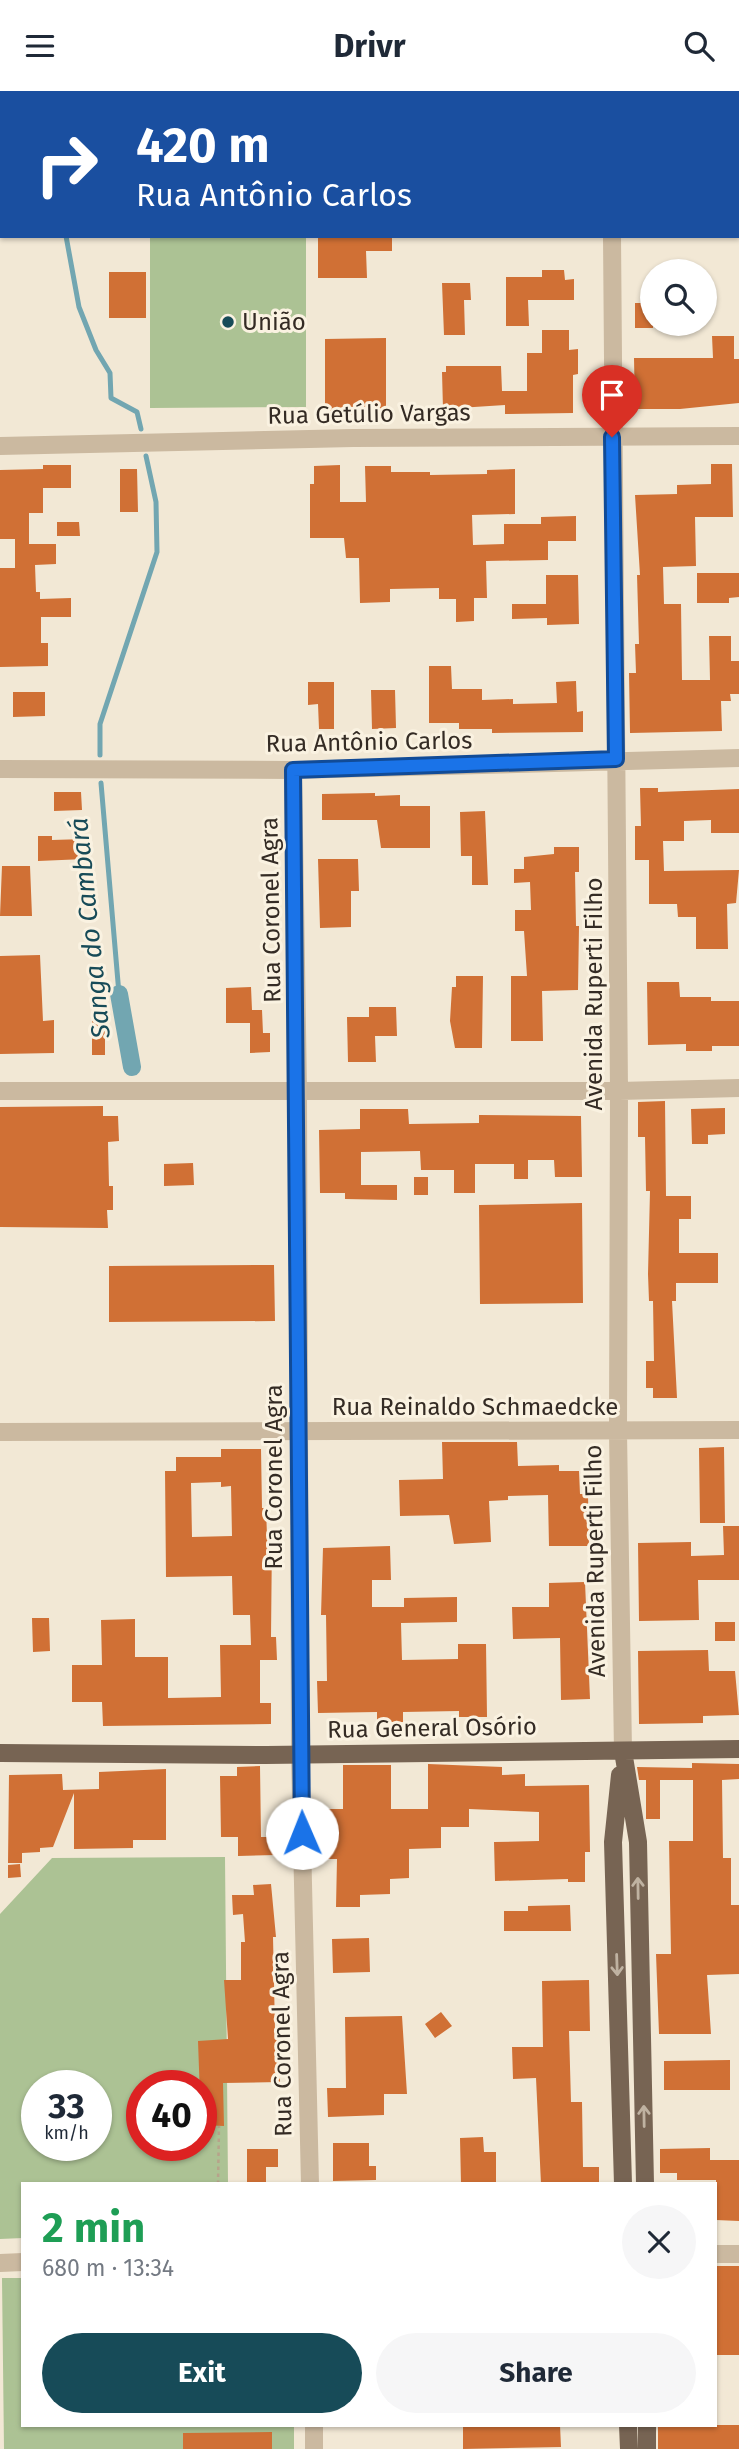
<!DOCTYPE html>
<html lang="en">
<head>
<meta charset="utf-8">
<style>
  body { margin:0; font-family:"Fira Sans",sans-serif; background:#f6f6f7; color:#1f2937; height:100vh; display:flex; flex-direction:column; font-size:26px; white-space:nowrap }
  * { box-sizing:border-box; margin:0 }
  p { font-size:23px; color:#747a83 }
  .icon { flex:none; width:38px; height:38px; fill:none; stroke:currentColor; stroke-width:2; stroke-linecap:round; stroke-linejoin:round }
  .map { position:relative; flex:1; overflow:hidden }
  .side { position:absolute; left:21px; top:2091px; width:696px; height:245px; display:flex; flex-direction:column; background:#fff; border-radius:0px; box-shadow:0 2px 5px #0004 }
  .side>* { flex:none }
  .banner { position:absolute; left:0px; top:0px; width:740px; height:147px; box-shadow:0 2px 5px #0004; background:#1a4fa0; color:#fff; overflow:hidden }
  .tools { position:absolute; left:640px; top:168px; display:grid; gap:14px }
  .tools a { display:grid; place-items:center; width:77px; height:77px; border-radius:50%; background:#fff; box-shadow:0 2px 5px #0004; font-size:35px }
  .speed { position:absolute; left:21px; top:1979px; display:flex; gap:14px; font-size:35px; font-weight:700; text-align:center }
  .speed>* { display:grid; place-content:center; width:91px; height:91px; border-radius:50%; background:#fff; box-shadow:0 2px 5px #0004; line-height:1 }
  .speed small { font-size:18px; font-weight:400 }
  .speed .limit { border:10px solid #d22; background:#fff; color:#111 }
  .pin { position:absolute; display:grid; place-items:center; width:60px; height:60px; color:#fff; margin:-72px -30px; border-radius:50% 50% 50% 0; rotate:-45deg; box-shadow:0 0 7px #0007 }
  .pin .icon { rotate:45deg }
  .me { position:absolute; width:77px; margin:-38px; rotate:359deg; stroke-linejoin:round; filter:drop-shadow(0 0 5px #0008) }
  .turn { display:flex; align-items:center; gap:24px; height:147px; padding:0 21px; font-size:32px }
  .turn .icon { width:91px; height:91px; stroke-width:2.5 }
  .turn b { display:block; font-size:49px; line-height:60px }
  .round { display:grid; place-items:center; flex:none; width:74px; height:74px; border-radius:37px; background:#f6f6f7 }
  .summary { display:flex; align-items:center; justify-content:space-between; height:119px; padding:0 21px }
  h1 { font-size:42px; font-weight:700; line-height:52px; color:#1e9e55 }
  .primary-button { display:flex; gap:14px; margin-top:auto; padding:14px 21px }
  .primary-button a { flex:1; height:80px; border-radius:42px; background:#174b58; color:#fff; font-size:28px; font-weight:700; line-height:80px; text-align:center }
  .primary-button a+a { background:#f6f6f7; color:#1f2937 }
  header { display:flex; justify-content:space-between; align-items:center; height:91px; padding:0 21px; background:#fff; font-size:32px; font-weight:700 }
  .map>svg:first-child { display:block }
</style>
</head>
<body>
<header><svg class="icon" aria-label="menu" viewBox="0 0 24 24"><path d="M4 6h16M4 12h16M4 18h16"/></svg>Drivr<svg class="icon" aria-label="search" viewBox="0 0 24 24"><circle cx="10" cy="10" r="6"/><path d="M15 15l6 6"/></svg></header>
<div class="map">
<svg width="739" height="2358" viewBox="0 0 739 2358">
  <rect width="100%" height="100%" fill="#f2e8d5"/>
  <path fill="#acc294" fill-rule="evenodd" d="M150 145H306V316L150 317Z
    M225 1766 228 2093H23V2147L0 2148V1823L52 1767ZM37 1995H96V2054H37ZM142 1995H201V2054H142Z
    M2 2187H23V2334L294 2335V2358H4Z"/>
  <g fill="none" stroke-linecap="round" stroke-linejoin="round">
    <path stroke="#72a6b1" stroke-width="5" d="M67 2V0
      M66 145 79 216 96 259 110 282 111 307 137 321 141 338
      M100 664V633L157 461 156 411 146 365
      M101 692 119 903"/>
    <path stroke="#72a6b1" stroke-width="18" d="M119 903 132 976"/>
  </g>
  <path fill="#d07035" fill-rule="evenodd" d="M318 145H392V160H366L367 187H318Z
    M542 179H564L565 189 574 188V209H528L529 235H506V186H542Z
    M109 181H146V227H109Z
    M442 192H470L471 209H464L465 244H444Z
    M635 212H653V237H635Z
    M542 239H569V259L578 258V283L573 284V322L505 323V314L443 318 442 281H446V275H501L502 300H527V262H542Z
    M712 245H734V268H739V312L680 318H635L634 267H713Z
    M386 247V324H325V248Z
    M711 373H732L733 426H695L696 475 663 476 664 513H681L682 589H710L709 545H731V570H739V603H730L731 610H721L722 640 630 642 629 582H636L635 553H639L637 484H640L635 404 677 403V394L711 393Z
    M43 374H71V397H43V422H29V453H56V473L35 474 36 501H40V508L71 507V526H41V552H48V575L0 576V477H15V448H0V379L43 378Z
    M340 374V411H366L365 375H391V381H430V384L487 383V379L515 378V423L472 424 473 454 504 453V433H541V426L576 425V450H548V469L486 470 487 507H474V530L456 531V508H439V497L390 498V511L360 512 359 467H346L344 447H310V393H314V375Z
    M120 378H137L138 421H120Z
    M57 431H79L80 445H57Z
    M697 482H739V506L729 507V512H697Z
    M546 484H578L579 533 547 534V527L512 528V513H546Z
    M429 575H451L452 598H482V609L513 608V613L557 612 556 591 576 590 577 621 583 620V641L492 642V638H459V632H429Z
    M308 591H334V638H319L318 613 308 614Z
    M371 599H395L396 637 372 638Z
    M13 601H45V625L13 626Z
    M640 697H658V701L739 698V742H711V729L684 730V750H663L664 780 739 779 736 812 727 813 728 858H696V826H678L677 813H649V769H635V735H641Z
    M54 701H81L82 719 54 720Z
    M375 702V705L400 704V715H430V757H381L377 729H322V703Z
    M485 720 488 794H472V765H461L460 721Z
    M38 745H52V749L85 748V768L38 770Z
    M554 756H579V781H575L576 835H579L578 899 542 900 543 950H511V885H527L524 840H515V819H531L530 791 514 792V778H524V766L554 763Z
    M318 768H358L359 800H351V836L320 837Z
    M2 775H30L32 825H0Z
    M40 864 43 930 54 929V962L0 963V865Z
    M456 885H483L482 957H455L450 930 452 896H456Z
    M647 891H679L680 906H711V910H739V955H712V960H686V953L648 954Z
    M251 896 252 919H262L263 942H270V961L250 962V932H226V897Z
    M369 916H396L397 945H375L376 971H348L347 926H369Z
    M92 925H105V964H92Z
    M665 1010 666 1105H691V1128H679V1162H718V1192H676V1210H672L677 1307H653V1297H646V1270H654L653 1210H649L648 1183 650 1100H646L645 1046H638V1011Z
    M103 1015V1025H118L119 1050 108 1051 109 1095H113V1119H107L108 1137 0 1136V1016Z
    M725 1017V1043L708 1044V1053H692L691 1018Z
    M360 1018H408L409 1033 479 1032V1024L581 1025 582 1086H555L554 1069H528V1088H514V1073H475V1102H454V1079H421L420 1060 361 1061V1094H397V1109L345 1108V1102H320L319 1039 360 1038Z
    M193 1072 194 1094 164 1095V1073Z
    M414 1086H428V1104H414Z
    M582 1112 583 1212 480 1213 479 1114Z
    M274 1174 275 1230 109 1231V1175Z
    M442 1351H517L518 1375 559 1374V1380H579L580 1403H588L589 1455H549L548 1404 508 1405V1409L489 1410 491 1451 454 1453 449 1424 400 1425 399 1389 443 1388Z
    M724 1356 725 1432H700L699 1357Z
    M221 1358H261L262 1417H266L267 1445H272L271 1546H276L277 1569H260V1612H271V1633L103 1635 102 1611H72V1574H102L101 1529 135 1528V1566H168V1607L221 1606 220 1554H251L250 1524H233L232 1485 166 1486 165 1380H176V1366H221ZM221 1391V1396L231 1395 232 1445 192 1446 191 1392Z
    M723 1435H739V1489H698L699 1529 639 1530 638 1452 691 1451V1465L724 1464Z
    M390 1455 391 1489H372V1516H404V1507L457 1506V1531L401 1532 402 1569 458 1568V1553H486L487 1626H459V1620L403 1621V1631H377V1621L318 1622 317 1590H327L326 1524H321L323 1457Z
    M585 1491 590 1608 561 1609 560 1547 513 1548 512 1516H549V1492Z
    M32 1527H49L50 1560 33 1561Z
    M715 1531H735V1550H715Z
    M708 1559 709 1580H735L739 1624 703 1625V1632L639 1633 638 1560Z
    M692 1672 739 1673V1688L722 1689 723 1767H731V1814H739V1883L707 1884 711 1943H659L656 1863H671L669 1750H693V1689H660V1728H646V1689H639L637 1676 692 1677Z
    M428 1673 502 1676V1684L525 1683V1695L589 1694 590 1761H585V1791H568V1788L495 1790 494 1751 539 1750V1721L469 1718V1736H441V1757L409 1758V1787L390 1788V1803L360 1804V1816H336L337 1768H321L320 1718H343V1674H391V1718H428Z
    M260 1675 261 1746H276V1764L238 1765V1746H221L220 1685H237V1676Z
    M166 1678V1749H133V1757L74 1758V1702L53 1756 40 1757V1761L22 1762V1772H8L9 1684 62 1683 63 1699 99 1698V1681Z
    M20 1773 21 1786 8 1787V1774Z
    M271 1793 276 1846H273L275 1939H278L280 1991 223 1992 224 2035 201 2034 198 1950 228 1948 224 1889H241V1851H245L243 1823 233 1824 232 1804H254L253 1794Z
    M570 1814 571 1840H504V1820H528V1815Z
    M369 1847 370 1881 333 1882 332 1848Z
    M589 1889 590 1940H569L571 2011H582L583 2076H599V2093H541L536 1987 513 1988 512 1956H543L542 1890Z
    M441 1921 452 1935 435 1947 425 1933Z
    M402 1925 407 2003H384V2024L328 2026 327 1997H346L345 1926Z
    M730 1969V1999H664V1970Z
    M483 2046 484 2061H496V2093H461L460 2047Z
    M333 2052H369V2075H376V2089L333 2090Z
    M710 2057V2069H739V2130L716 2129V2089H677V2082H660V2058Z
    M247 2058H278V2076H266V2093H247Z
    M716 2175H739V2264H716Z
    M463 2334H560L561 2356 463 2358Z
    M658 2334H739V2358H658Z
    M272 2341V2358H183V2342Z"/>
  <g fill="none" stroke-linecap="round" stroke-linejoin="round">
    <path stroke="#b7a38a" stroke-width="2.5" stroke-dasharray="3.5 3.5" stroke-linecap="butt" d="M218 2093 219 2035"/>
    <path stroke="#cbb9a0" stroke-width="18" d="M534 0V2
      M611 0V2
      M738 25H739
      M0 30H2
      M612 145 619 1000 618 1341 623 1660
      M0 355 353 347 739 345
      M0 678 293 679 739 667
      M293 679 298 1001 300 1664 310 2093
      M0 1000H619L739 997
      M0 1341 739 1339
      M716 2163H739
      M0 2172 23 2171
      M314 2334V2358"/>
    <path stroke="#776453" stroke-width="18" d="M623 1660 638 1751 645 2093
      M0 1662 266 1664 739 1658
      M620 1684 613 1751 623 2093
      M628 2334 629 2358
      M647 2334V2358"/>
  </g>
  <defs><path id="oneway-shaft" d="M-6 0H5M1.5-3L5.5 0L1.5 3" fill="none" stroke-width="1.6" stroke-linecap="round" stroke-linejoin="round" transform="scale(1.75)"/></defs>
  <g stroke="#bfb2a1">
    <use href="#oneway-shaft" transform="translate(638 1797) rotate(-91)"/>
    <use href="#oneway-shaft" transform="translate(617 1874) rotate(88)"/>
    <use href="#oneway-shaft" transform="translate(644 2025) rotate(-91)"/>
  </g>
  <g fill="none" stroke-linecap="round" stroke-linejoin="round">
    <g stroke="#114b97" stroke-width="18">
      <path id="route" d="M302 1742 293 679 616 668 612 346"/>
    </g>
    <use href="#route" stroke="#1a73e8" stroke-width="12"/>
  </g>
  <circle fill="#174b58" stroke="#faf2e1" stroke-width="2.5" cx="228" cy="231" r="7"/>
  <g text-anchor="middle" dominant-baseline="central" stroke-width="6" stroke-linejoin="round" paint-order="stroke">
    <g font-size="24" fill="#342b24" stroke="#faf2e1" text-anchor="start">
      <text x="242" y="231">União</text>
    </g>
    <g font-size="24" fill="#342b24" stroke="#faf2e1">
      <text transform="translate(369 323) rotate(-1)">Rua Getúlio Vargas</text>
      <text transform="translate(369 651) rotate(-1)">Rua Antônio Carlos</text>
      <text transform="translate(271 819) rotate(-91)">Rua Coronel Agra</text>
      <text transform="translate(594 903) rotate(-90)">Avenida Ruperti Filho</text>
      <text x="475" y="1316">Rua Reinaldo Schmaedcke</text>
      <text transform="translate(274 1386) rotate(-90)">Rua Coronel Agra</text>
      <text transform="translate(595 1470) rotate(-91)">Avenida Ruperti Filho</text>
      <text transform="translate(432 1637) rotate(-1)">Rua General Osório</text>
      <text transform="translate(282 1953) rotate(-91)">Rua Coronel Agra</text>
    </g>
    <g font-size="26" font-style="italic" fill="#174b58" stroke="#faf2e1">
      <text transform="translate(90 837) rotate(-96)">Sanga do Cambará</text>
    </g>
  </g>
</svg>
<div class="tools">
<a><svg class="icon" aria-label="search" viewBox="0 0 24 24"><circle cx="10" cy="10" r="6"/><path d="M15 15l6 6"/></svg></a>
</div>
<div class="speed"><div>33<small>km/h</small></div><div class="limit">40</div></div>
<div class="pin" style="left:612px;top:346px;background:#d93025"><svg class="icon" aria-label="arrive" viewBox="0 0 24 24"><path d="M6 21V4h12l-3 4 3 4H6"/></svg></div>
<svg class="me" style="left:302px;top:1742px" viewBox="-20 -20 40 40"><circle r="19" fill="#fff"/><path d="M0-13L10 11 0 6-10 11z" fill="#1a73e8"/></svg>
<div class="banner">
<div class="turn"><svg class="icon" aria-label="right" viewBox="0 0 24 24"><path d="M7 20v-9h11M14 6l5 5-5 5"/></svg><div><b>420 m</b>Rua Antônio Carlos</div></div>
</div>
<section class="side">
<div class="summary"><div><h1>2 min</h1><p>680 m · 13:34</p></div><a class="round"><svg class="icon" aria-label="close" viewBox="0 0 24 24"><path d="M6 6l12 12M18 6L6 18"/></svg></a></div>
<div class="primary-button"><a>Exit</a><a>Share</a></div>
</section>
</div>
</body>
</html>
